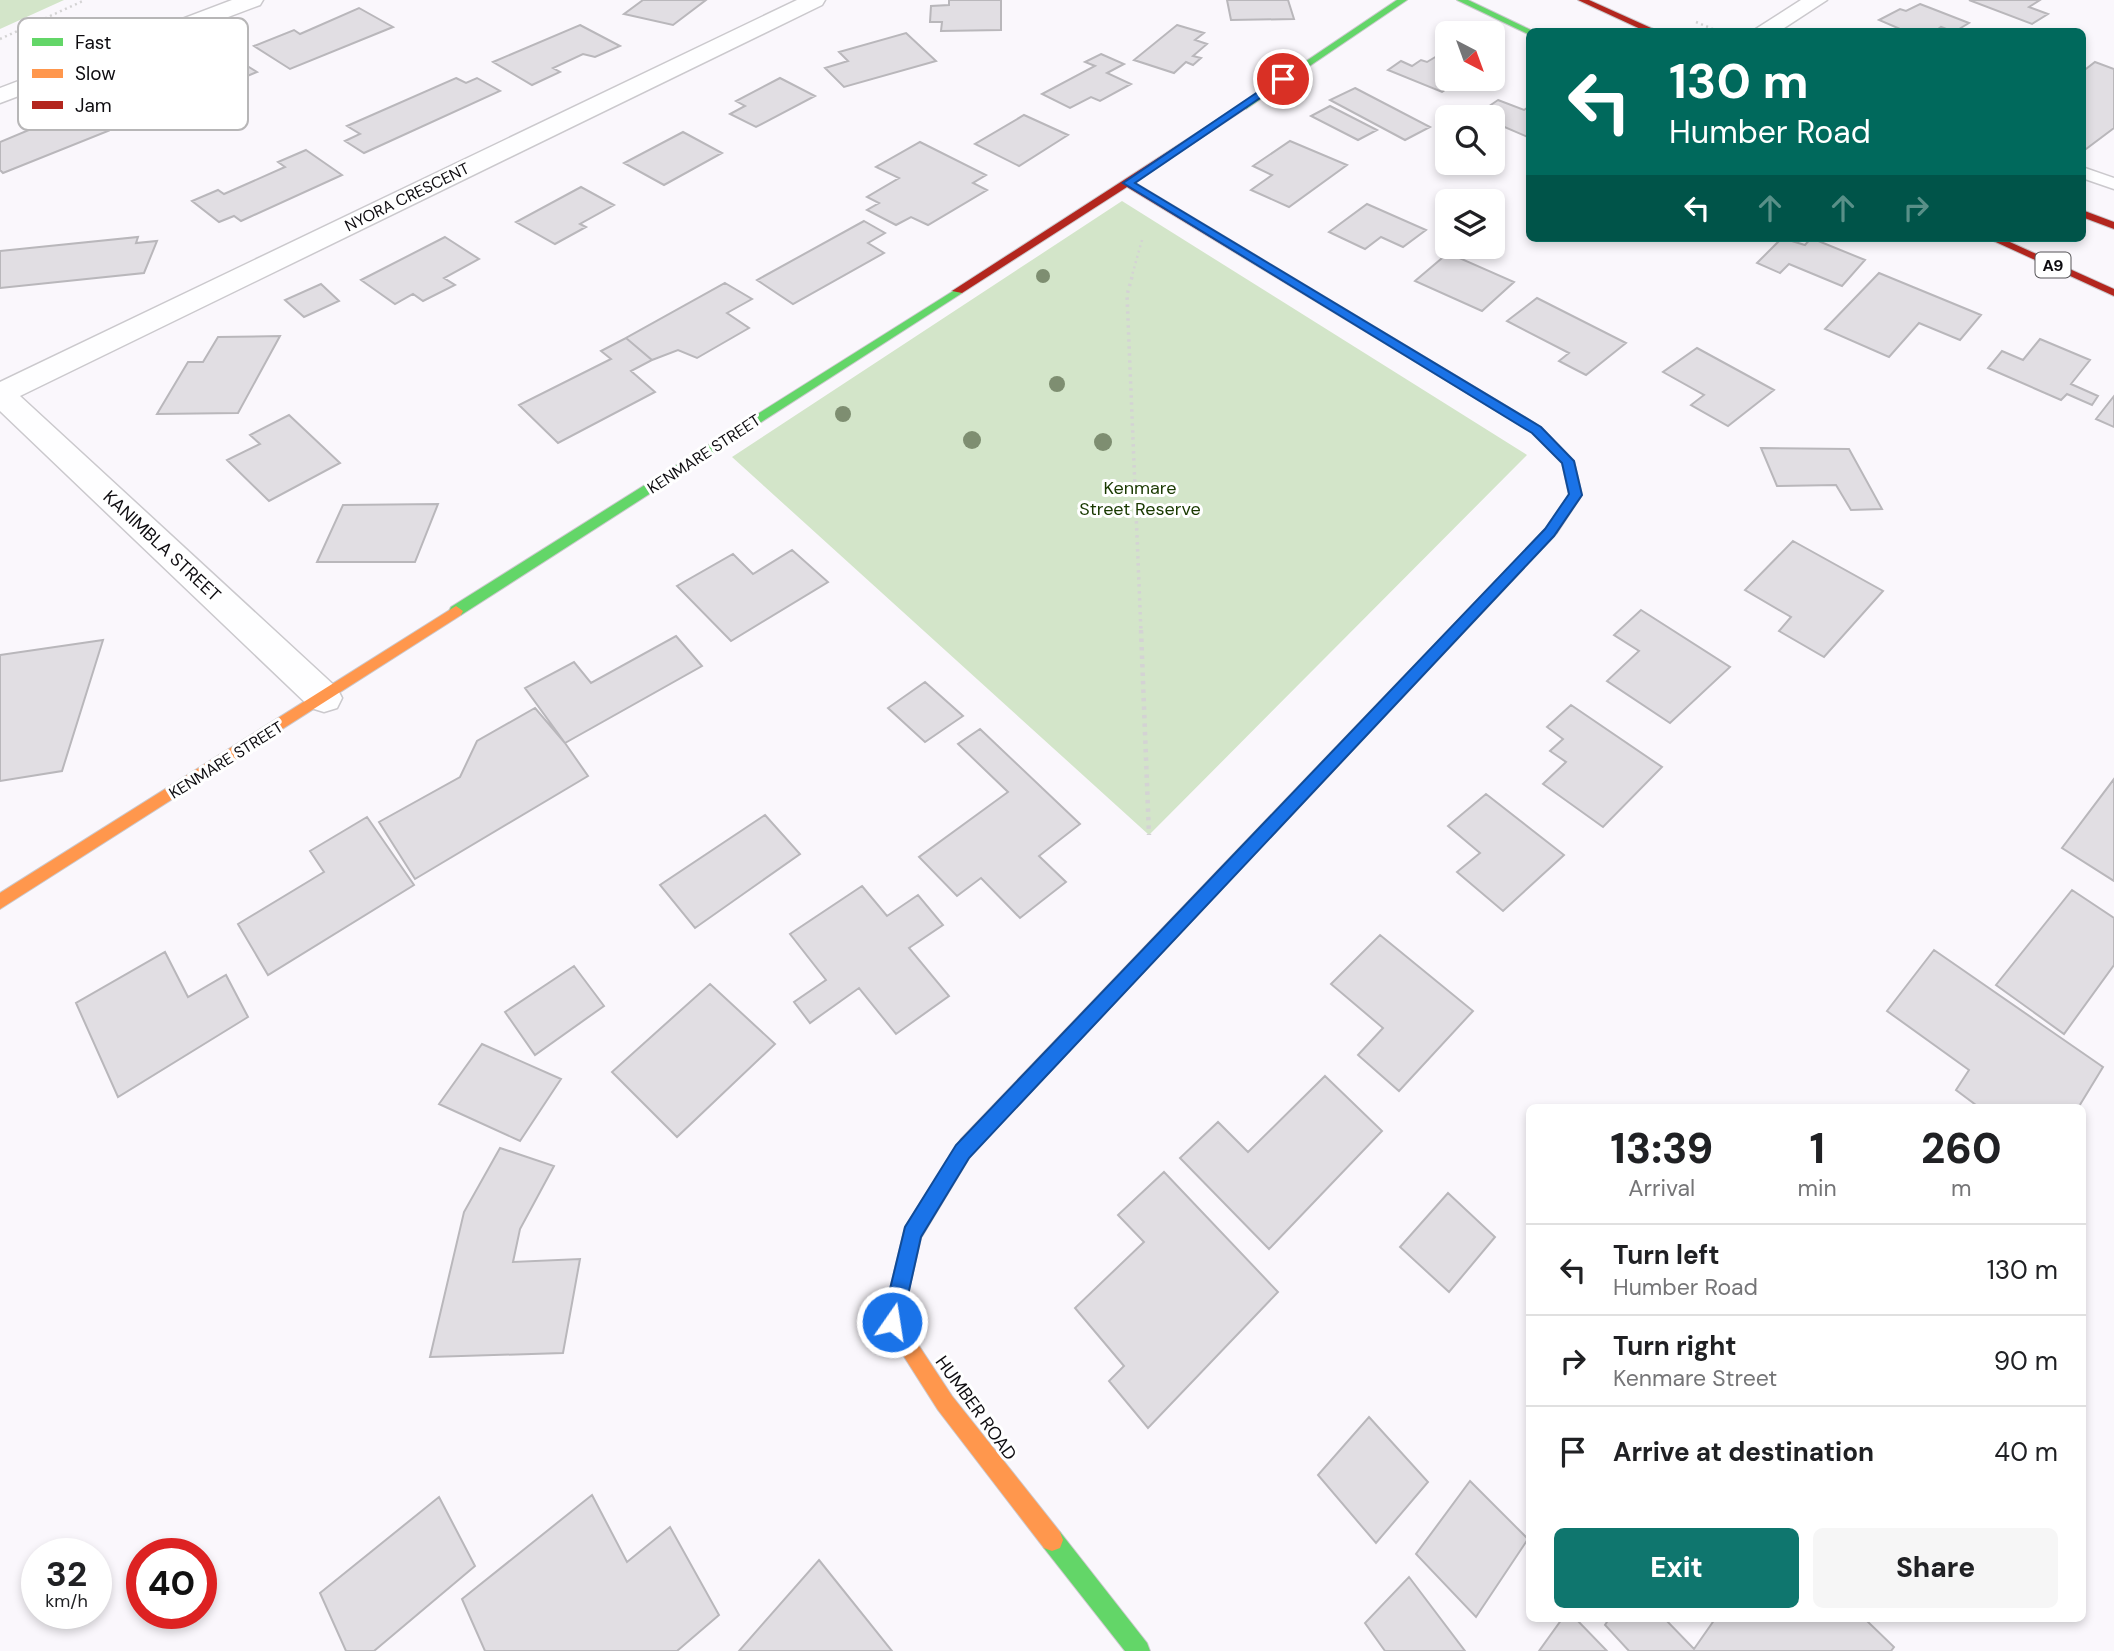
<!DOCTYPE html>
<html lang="en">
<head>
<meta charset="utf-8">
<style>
  body { margin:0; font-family:"DM Sans",sans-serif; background:#f6f6f6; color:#202124; height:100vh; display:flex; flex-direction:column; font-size:26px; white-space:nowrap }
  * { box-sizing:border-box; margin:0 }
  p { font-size:23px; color:#757577 }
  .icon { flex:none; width:38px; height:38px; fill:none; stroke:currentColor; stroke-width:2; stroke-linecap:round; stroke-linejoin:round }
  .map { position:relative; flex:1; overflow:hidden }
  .drawer { position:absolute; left:1526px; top:1104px; width:560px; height:518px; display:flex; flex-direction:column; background:#fff; border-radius:10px; box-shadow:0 4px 10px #0003 }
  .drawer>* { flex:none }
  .hud { position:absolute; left:1526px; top:28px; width:560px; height:214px; border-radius:10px; box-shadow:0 4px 10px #0003; background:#00695c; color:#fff; overflow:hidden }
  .needle { width:46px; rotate:139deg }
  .tools { position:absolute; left:1435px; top:21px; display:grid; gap:14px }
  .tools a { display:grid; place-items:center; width:70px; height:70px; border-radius:10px; background:#fff; box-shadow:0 4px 10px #0003; font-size:35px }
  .speed { position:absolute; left:21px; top:1538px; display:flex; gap:14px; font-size:35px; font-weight:700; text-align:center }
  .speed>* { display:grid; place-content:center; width:91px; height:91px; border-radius:50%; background:#fff; box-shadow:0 4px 10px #0003; line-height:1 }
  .speed small { font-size:18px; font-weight:400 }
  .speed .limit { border:10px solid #d22; background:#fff; color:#111 }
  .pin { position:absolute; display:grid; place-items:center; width:60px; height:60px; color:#fff; margin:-30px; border:4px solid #fff; border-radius:50%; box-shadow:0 2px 7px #0007 }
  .me { position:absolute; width:77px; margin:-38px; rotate:13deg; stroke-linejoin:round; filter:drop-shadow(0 0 5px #0008) }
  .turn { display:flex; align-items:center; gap:24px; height:147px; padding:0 28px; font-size:32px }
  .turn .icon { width:91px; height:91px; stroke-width:2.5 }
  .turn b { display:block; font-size:49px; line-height:60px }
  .lanes { display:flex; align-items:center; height:66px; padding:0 28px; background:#0003; justify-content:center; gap:35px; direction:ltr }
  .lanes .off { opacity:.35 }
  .eta { display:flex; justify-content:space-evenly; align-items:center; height:119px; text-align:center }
  .eta b { font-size:42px; font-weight:800; line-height:49px }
  .button { display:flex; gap:14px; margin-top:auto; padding:14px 28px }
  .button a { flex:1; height:80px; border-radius:10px; background:#0f766e; color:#fff; font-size:28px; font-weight:800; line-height:80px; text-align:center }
  .button a+a { background:#f6f6f6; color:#202124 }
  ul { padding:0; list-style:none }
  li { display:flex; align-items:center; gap:21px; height:91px; padding:0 28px; border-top:2px solid #e0e0e0 }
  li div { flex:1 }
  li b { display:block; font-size:26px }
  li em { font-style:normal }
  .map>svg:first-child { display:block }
</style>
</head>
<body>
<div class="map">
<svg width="2114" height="1651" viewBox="0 0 2114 1651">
  <rect width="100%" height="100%" fill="#faf7fc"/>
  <path fill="#d3e5c9" d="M0 0H64L0 29Z
    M1122 201 1527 455 1149 835 732 457Z"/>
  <path fill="#e1dee3" stroke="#b9b7bb" stroke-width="2" d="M643 0H706L673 25 624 14Z
    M949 0H1001V30L941 31 942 22H930L931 6 949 5Z
    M1227 0H1288L1294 19 1231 20Z
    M1969 0H2040L2029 7 2048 14 2032 24Z
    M1920 4 1933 9 1969 23 1954 32 1941 27 1934 32H1907L1879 20 1900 9 1906 11Z
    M359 8 393 27 290 69 254 46 294 30 300 34Z
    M580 25 620 46 595 57 583 54 553 68 560 72 532 85 493 62Z
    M1177 25 1204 33 1195 40 1207 44 1193 56 1201 58 1193 65 1186 62 1174 73 1134 60Z
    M906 33 936 61 844 87 825 68 848 61 839 52Z
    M1442 53 1447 55V79H1462L1442 92 1388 70 1401 61 1412 66 1421 60 1427 62Z
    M228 54 257 72 165 110 132 88 179 69 184 71Z
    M1101 54 1124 64 1107 73 1131 84 1100 101 1091 97 1070 108 1042 94 1095 66 1085 62Z
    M2095 62 2114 69V128L2082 152V72Z
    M456 78 466 83 477 78 500 91 364 153 345 141 360 134 347 126Z
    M780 78 815 96 756 127 730 114 745 106 736 101Z
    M1355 88 1430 127 1405 140 1330 100Z
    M1498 100 1524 110 1530 106V138L1493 122V117L1476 115Z
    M1330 106 1377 130 1358 140 1311 116Z
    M79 109 108 131 3 173 0 170V142Z
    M1024 115 1068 135 1019 166 975 144Z
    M683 132 722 153 664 185 624 163Z
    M1290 141 1347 165 1289 207 1251 190 1272 175 1253 166Z
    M920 142 986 175 973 183 987 190 928 225 911 217 896 225 867 210 879 203 867 197 899 178 876 167Z
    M306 150 342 175 241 221 234 216 219 222 192 201 218 190 224 194 285 167 278 162Z
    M581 187 614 205 580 224 586 227 555 244 516 222Z
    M1367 204 1426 230 1403 247 1381 237 1365 249 1329 232Z
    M864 221 885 233 868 243 884 253 793 304 757 280Z
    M138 237 136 243 157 241 144 273 0 288V251Z
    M445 237 479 259 444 278 455 285 423 301 413 294 395 304 361 280Z
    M1782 238 1805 245 1811 238 1865 260 1842 286 1789 264 1780 273 1757 263Z
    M1448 253 1514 282 1482 311 1415 281Z
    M1879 273 1981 315 1960 340 1919 323 1889 357 1825 329Z
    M725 283 752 299 727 313 749 328 697 358 678 350 652 360 626 338Z
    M321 284 339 301 304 317 285 300Z
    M1537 298 1626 343 1586 375 1559 361 1569 353 1507 321Z
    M280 336 238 413 157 414 188 362H203L218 337Z
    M626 338 652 360 631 371 655 392 558 443 519 405 611 359 601 351Z
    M2040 339 2090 360 2071 384 2098 396 2092 405 2067 394 2061 400 1988 368 2002 351 2023 360Z
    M1697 348 1774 390 1728 426 1691 405 1704 395 1663 372Z
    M2114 396V427L2096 419Z
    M289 415 340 463 269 501 227 460 260 444 250 435Z
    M1761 448 1849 449 1882 509 1851 510 1836 485 1777 486Z
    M438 504 415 562H317L343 505Z
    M1793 541 1883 591 1824 657 1779 631 1791 617 1745 590Z
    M792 550 828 582 731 641 677 586 733 554 753 574Z
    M1641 610 1730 667 1670 723 1607 681 1639 651 1614 635Z
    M676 636 702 666 565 743 525 688 574 662 591 683Z
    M103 640 62 771 0 781V655Z
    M925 682 963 716 925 742 888 708Z
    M1571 705 1662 767 1603 827 1543 784 1566 762 1550 751 1563 739 1547 727Z
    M535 708 565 743 588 776 415 879 379 822 460 777 477 741Z
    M980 729 1080 824 1039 856 1066 882 1020 918 981 878 957 896 919 857 1008 792 958 744Z
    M2114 779V881L2062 848Z
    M1486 794 1564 855 1503 911 1457 872 1480 853 1448 826Z
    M765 815 800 854 695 928 660 885Z
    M367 817 414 885 268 975 238 924 324 872 310 851Z
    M862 886 887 916 918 895 943 925 909 948 949 996 896 1034 859 988 810 1023 794 1002 826 980 790 934Z
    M2072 890 2114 918V965L2064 1034 1996 985Z
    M1380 935 1473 1011 1399 1091 1358 1055 1383 1028 1331 984Z
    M1934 950 2103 1067 2078 1108H1980L1956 1090 1969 1070 1887 1011Z
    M165 952 188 997 226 975 248 1017 118 1097 76 1003Z
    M574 966 604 1006 535 1055 505 1012Z
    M710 984 775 1044 677 1137 612 1072Z
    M482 1044 561 1079 520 1141 439 1104Z
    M1325 1076 1382 1131 1269 1249 1180 1158 1218 1122 1248 1152Z
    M500 1148 554 1166 520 1229 513 1262 580 1259 563 1353 430 1357 464 1212Z
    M1164 1172 1278 1292 1148 1428 1109 1381 1124 1366 1075 1308 1144 1242 1118 1215Z
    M1448 1193 1495 1237 1449 1292 1400 1247Z
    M1369 1417 1428 1482 1376 1543 1318 1475Z
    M1470 1481 1528 1539 1476 1617 1416 1554Z
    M592 1495 627 1562 670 1527 719 1615 677 1651H485L462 1599Z
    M439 1497 475 1566 374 1651H346L320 1593Z
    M819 1560 892 1651H739Z
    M1409 1577 1465 1651H1385L1365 1623Z
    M1562 1619H1576L1607 1651H1539Z
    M1609 1619H1665L1694 1649 1715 1619H1865L1894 1647 1891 1651H1629L1605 1625Z"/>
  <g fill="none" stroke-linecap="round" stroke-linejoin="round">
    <g stroke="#cbc9cd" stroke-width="3">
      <path id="lane" d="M2082 167 2114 178V189L2082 178Z"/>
    </g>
    <g stroke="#cbc9cd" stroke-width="3">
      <path id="street" d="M232 0H263L260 5 0 103V88Z
        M797 0H825L822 5 20 396 337 688 342 698 337 708 324 712 311 708 0 411V382Z
        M1801 0H1827L1778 32H1751Z"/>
    </g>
    <g stroke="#cbc9cd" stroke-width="2">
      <path id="fast" d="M1397 0H1407L1246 109 1238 107Z
        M1457 0H1468L1535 32 1528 34Z
        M958 288 962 289V293L461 615H451L449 611 451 607Z
        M1552 525 1557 527V533L1237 873 1231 875 1225 873 1223 868 1225 863 1547 527Z
        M1052 1529 1060 1532 1147 1643 1150 1651H1125L1044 1548 1041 1540 1044 1532Z"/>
    </g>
    <g stroke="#cbc9cd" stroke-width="2">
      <path id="slow" d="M456 606 463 611 461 615 0 909V893Z
        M968 1136 975 1139 977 1145 921 1238 902 1320 952 1396 1060 1532 1063 1540 1060 1548 1052 1551 1044 1548 938 1410 882 1322 905 1227 961 1139Z"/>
    </g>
    <g stroke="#cbc9cd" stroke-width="2">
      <path id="jam" d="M1578 0H1589L1660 32H1647Z
        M1240 105 1248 107 1134 182 1541 427 1574 461 1582 495 1557 533H1547L1545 530 1569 495 1562 463 1533 433 1127 187 962 293 952 291Z
        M2082 210 2114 222V229L2082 217Z
        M1987 238H2001L2114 289V296Z
        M1231 861 1237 863 1239 868 1237 873 975 1151 968 1154 961 1151 959 1145 961 1139 1225 863Z"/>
    </g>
    <path stroke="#d4d3d4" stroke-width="2.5" stroke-dasharray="2 3.5" stroke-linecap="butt" d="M1696 22 1720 32
      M0 39 85 0
      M1131 279 1142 240"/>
    <path stroke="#d4d3d4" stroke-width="3.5" stroke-dasharray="2.5 4.5" stroke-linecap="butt" d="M1132 277 1127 295 1141 632"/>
    <path stroke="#d4d3d4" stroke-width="4.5" stroke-dasharray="3.5 5" stroke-linecap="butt" d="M1141 630 1149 835"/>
    <use href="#lane" fill="#fefeff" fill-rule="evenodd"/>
    <use href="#street" fill="#fefeff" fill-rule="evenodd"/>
    <use href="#fast" fill="#63d668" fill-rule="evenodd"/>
    <use href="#slow" fill="#ff974d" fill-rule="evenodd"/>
    <use href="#jam" fill="#b3261e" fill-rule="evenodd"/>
  </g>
  <g fill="#7e8e71">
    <circle cx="1043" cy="276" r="7"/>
    <circle cx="1057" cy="384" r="8"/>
    <circle cx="843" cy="414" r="8"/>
    <circle cx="972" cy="440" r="9"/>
    <circle cx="1103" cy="442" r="9"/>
  </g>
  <path fill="#1a73e8" stroke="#114b97" stroke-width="2" d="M1280 77 1288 79 1135 183 1541 427 1574 461 1582 495 1554 536 969 1158 921 1237 902 1322 899 1330 892 1333 885 1330 882 1322 905 1227 956 1145 1545 529 1569 494 1562 463 1532 433 1123 183Z"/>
  <g text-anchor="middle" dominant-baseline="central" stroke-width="6" stroke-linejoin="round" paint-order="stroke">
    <g font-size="16" fill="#0e0c10" stroke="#fff">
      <text transform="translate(407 197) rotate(-26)">NYORA CRESCENT</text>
      <text transform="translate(704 454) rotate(-33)">KENMARE STREET</text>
      <text transform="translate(226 760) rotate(-32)">KENMARE STREET</text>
    </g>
    <rect fill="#fff" stroke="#565558" stroke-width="2" x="2035.5" y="252.5" width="35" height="25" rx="5"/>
    <g font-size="16" font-weight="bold" fill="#0e0c10">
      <text x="2053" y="265">A9</text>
    </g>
    <g font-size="18" fill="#193900" stroke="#fff">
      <text x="1140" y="488">Kenmare<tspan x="1140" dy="21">Street Reserve</tspan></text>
    </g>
    <g font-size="18" fill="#0e0c10" stroke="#fff">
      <text transform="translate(162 546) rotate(43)">KANIMBLA STREET</text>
      <text transform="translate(976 1408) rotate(54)">HUMBER ROAD</text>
    </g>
  </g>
  <rect x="18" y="18" width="230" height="112" rx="10" fill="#fff" stroke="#b7b6b7" stroke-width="2"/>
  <rect x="32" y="38" width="31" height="8" fill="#63d668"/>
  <rect x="32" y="69" width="31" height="9" fill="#ff974d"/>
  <rect x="32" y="101" width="31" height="8" fill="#b3261e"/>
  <g font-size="19" fill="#0e0c10">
    <text x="75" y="49">Fast</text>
    <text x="75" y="80">Slow</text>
    <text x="75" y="112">Jam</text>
  </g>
</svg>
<div class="tools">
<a><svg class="needle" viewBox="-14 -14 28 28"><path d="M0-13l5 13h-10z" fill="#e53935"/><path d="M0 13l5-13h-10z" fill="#757577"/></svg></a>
<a><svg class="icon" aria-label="search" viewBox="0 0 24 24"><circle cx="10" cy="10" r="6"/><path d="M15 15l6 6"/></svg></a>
<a><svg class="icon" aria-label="layers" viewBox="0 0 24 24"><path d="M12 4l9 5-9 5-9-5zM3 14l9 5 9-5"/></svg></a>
</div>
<div class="speed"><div>32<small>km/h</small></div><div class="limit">40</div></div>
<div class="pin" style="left:1283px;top:79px;background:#d93025"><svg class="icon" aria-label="arrive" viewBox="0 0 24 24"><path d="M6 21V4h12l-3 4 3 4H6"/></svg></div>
<svg class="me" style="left:892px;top:1322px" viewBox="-20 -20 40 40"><circle r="17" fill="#1a73e8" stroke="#fff" stroke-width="3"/><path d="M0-11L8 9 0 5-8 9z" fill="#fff"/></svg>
<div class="hud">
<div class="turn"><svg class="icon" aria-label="left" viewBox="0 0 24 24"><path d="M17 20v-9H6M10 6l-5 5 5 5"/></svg><div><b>130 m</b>Humber Road</div></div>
<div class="lanes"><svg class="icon" aria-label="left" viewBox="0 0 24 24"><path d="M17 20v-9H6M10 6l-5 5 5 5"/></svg><svg class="icon off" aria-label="ahead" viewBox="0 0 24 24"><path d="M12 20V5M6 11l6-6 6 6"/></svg><svg class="icon off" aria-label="ahead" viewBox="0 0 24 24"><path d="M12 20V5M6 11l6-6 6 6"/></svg><svg class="icon off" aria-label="right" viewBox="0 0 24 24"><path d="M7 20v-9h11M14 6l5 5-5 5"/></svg></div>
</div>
<section class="drawer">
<div class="eta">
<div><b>13:39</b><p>Arrival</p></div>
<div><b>1</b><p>min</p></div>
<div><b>260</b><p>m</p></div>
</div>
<ul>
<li><svg class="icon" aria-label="left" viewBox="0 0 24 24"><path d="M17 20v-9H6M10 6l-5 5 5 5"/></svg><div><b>Turn left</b><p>Humber Road</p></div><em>130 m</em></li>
<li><svg class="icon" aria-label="right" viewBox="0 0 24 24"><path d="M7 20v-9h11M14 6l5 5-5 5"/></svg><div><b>Turn right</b><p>Kenmare Street</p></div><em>90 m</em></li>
<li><svg class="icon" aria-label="arrive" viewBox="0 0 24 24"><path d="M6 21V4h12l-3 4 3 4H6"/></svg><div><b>Arrive at destination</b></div><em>40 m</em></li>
</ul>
<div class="button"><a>Exit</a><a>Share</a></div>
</section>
</div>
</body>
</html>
